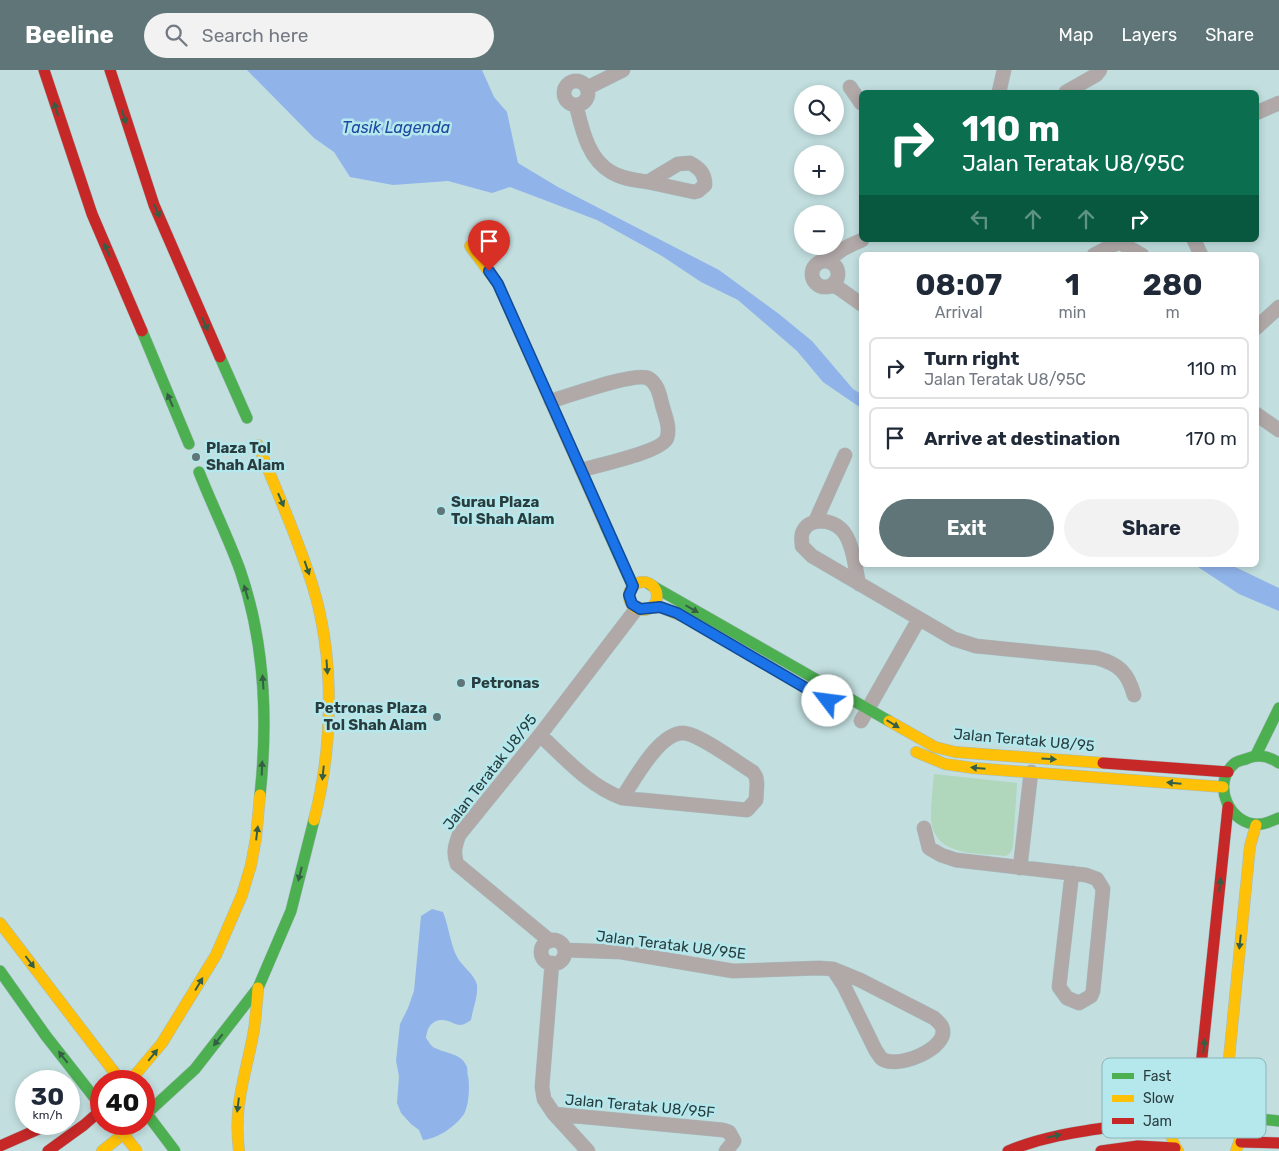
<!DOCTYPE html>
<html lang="en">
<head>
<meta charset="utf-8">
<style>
  body { margin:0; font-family:Rubik,sans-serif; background:#f2f2f3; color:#1f2937; height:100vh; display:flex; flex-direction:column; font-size:19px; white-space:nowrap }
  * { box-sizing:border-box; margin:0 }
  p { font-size:16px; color:#747a83 }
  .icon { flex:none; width:28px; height:28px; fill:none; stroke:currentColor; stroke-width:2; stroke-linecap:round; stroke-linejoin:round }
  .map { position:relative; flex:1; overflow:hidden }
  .panel { position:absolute; left:859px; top:182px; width:400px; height:315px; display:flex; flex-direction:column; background:#fff; border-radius:8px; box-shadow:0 2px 8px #0003 }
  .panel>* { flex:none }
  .banner { position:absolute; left:859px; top:20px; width:400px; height:152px; border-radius:8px; box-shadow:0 2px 8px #0003; background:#0b6e4f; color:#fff; overflow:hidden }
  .fabs { position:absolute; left:794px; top:15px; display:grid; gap:10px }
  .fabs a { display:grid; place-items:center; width:50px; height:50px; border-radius:50%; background:#fff; box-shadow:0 2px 8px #0003; font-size:25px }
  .speed { position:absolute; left:15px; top:1000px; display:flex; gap:10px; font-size:25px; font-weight:700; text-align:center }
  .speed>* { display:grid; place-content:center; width:65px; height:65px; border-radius:50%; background:#fff; box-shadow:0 2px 8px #0003; line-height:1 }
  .speed small { font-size:12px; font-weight:400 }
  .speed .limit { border:8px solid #d22; background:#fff; color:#111 }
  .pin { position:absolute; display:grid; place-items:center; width:42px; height:42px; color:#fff; margin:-51px -21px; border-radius:50% 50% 50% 0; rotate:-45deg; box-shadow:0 0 5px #0007 }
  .pin .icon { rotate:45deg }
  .me { position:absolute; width:55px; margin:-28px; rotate:300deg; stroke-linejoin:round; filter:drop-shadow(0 0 4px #0008) }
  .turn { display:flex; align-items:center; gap:18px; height:105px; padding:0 20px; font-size:22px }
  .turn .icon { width:65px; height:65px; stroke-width:2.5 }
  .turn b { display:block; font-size:35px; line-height:42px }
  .lanes { display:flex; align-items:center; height:48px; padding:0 20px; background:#0003; justify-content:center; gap:25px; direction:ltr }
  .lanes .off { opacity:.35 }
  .eta { display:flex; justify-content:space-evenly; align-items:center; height:85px; text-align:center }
  .eta b { font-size:30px; font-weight:700; line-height:35px }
  .primary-button { display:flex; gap:10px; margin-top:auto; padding:10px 20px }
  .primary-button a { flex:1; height:58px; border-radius:30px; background:#5f7577; color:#fff; font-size:20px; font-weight:700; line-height:58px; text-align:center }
  .primary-button a+a { background:#f2f2f3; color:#1f2937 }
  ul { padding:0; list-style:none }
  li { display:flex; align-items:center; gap:15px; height:62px; margin:0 10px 8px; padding:0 10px; border:2px solid #e0e1e3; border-radius:8px }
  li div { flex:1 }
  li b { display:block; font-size:19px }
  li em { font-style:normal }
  header { display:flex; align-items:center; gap:30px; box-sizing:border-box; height:70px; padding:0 25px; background:#5f7577; color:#fff }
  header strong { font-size:24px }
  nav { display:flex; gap:28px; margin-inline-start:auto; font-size:18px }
  .search { width:350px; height:45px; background:#f2f2f3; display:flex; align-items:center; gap:12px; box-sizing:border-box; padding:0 18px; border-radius:28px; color:#747a83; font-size:19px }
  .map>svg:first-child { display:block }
</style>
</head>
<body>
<header>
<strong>Beeline</strong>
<div class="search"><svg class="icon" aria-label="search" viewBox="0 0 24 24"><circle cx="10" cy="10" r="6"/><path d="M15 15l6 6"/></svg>Search here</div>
<nav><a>Map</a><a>Layers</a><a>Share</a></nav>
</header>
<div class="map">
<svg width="1279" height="1081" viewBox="0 0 1279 1081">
  <rect width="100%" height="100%" fill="#c2dedf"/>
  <path fill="#b0d6bb" d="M934 704 1017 713 1013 776 1011 782 1006 786C976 783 930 787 931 744 931 731 933 717 934 704Z"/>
  <path fill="#90b4ea" d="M247 0H482L494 27 507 42 518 93 558 117 719 200 779 244 812 271 853 319 861 324V338L823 312 797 281 738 230 701 212 662 186 597 150 510 117 492 123 448 111 393 115 350 107 334 82 314 68Z
    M1195 495H1231L1279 518V541L1239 524Z
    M432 839 443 842C449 857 450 873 457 887 462 896 475 905 477 915 478 927 473 938 471 950 468 952 464 955 460 955 456 955 452 952 448 951 435 947 427 955 426 968 428 970 430 975 433 977 443 983 461 983 466 995 468 998 467 1003 468 1006 470 1016 469 1035 464 1044 456 1056 437 1069 423 1070L419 1060 411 1054 401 1043 397 1033 399 1006 396 991 400 954 408 938 414 921 421 846Z"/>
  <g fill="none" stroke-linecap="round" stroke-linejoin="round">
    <g stroke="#a6bbbd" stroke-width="15">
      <path id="street" d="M564 23a12 12 0 1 1 24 0a12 12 0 1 1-24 0Z
        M850 17 861 33
        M587 18 623 0
        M999 22 1004 0
        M1066 22 1096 5 1100 0
        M576 35C582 59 588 89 611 102 622 109 636 110 648 112
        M1256 43 1279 33
        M690 93C699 98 705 103 705 115L698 121 694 122 648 112 678 94Z
        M1122 170 1119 172 1142 185
        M1194 170 1201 185
        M1094 185 1119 172
        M812 204a13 13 0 1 1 26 0a13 13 0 1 1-26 0Z
        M830 192C836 180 851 175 862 170
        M833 214 861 234
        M1256 258 1279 237
        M551 331C569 326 633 302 648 308 659 314 660 328 663 338 666 348 670 358 667 368 662 382 598 395 582 400
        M1256 344 1279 360
        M815 452 845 385
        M859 514C855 498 853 470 841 459 830 449 807 447 802 464 801 467 802 472 802 476L812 486 954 569 976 576 1097 588C1119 594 1128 603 1134 625
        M861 651 919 549
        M540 665C565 688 589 716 622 728L747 740 756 730 757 714 756 707 753 702C738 693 698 663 683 663 659 663 635 709 622 728
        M924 758 929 778 941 785 956 790 1086 805 1097 809 1103 819 1093 921 1091 926 1079 933 1067 928 1059 917 1072 803
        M1020 798 1031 702
        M541 882a12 12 0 1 1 24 0a12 12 0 1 1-24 0Z
        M550 871 457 794C453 783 455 776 459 765L540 665 637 538
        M565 880 621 882 733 901 819 898 833 899 860 910 934 948C936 950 941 954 942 957 951 978 895 1001 881 988 879 986 878 983 876 981L844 916 833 899
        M552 893 542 1017 544 1029 554 1044 588 1081
        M554 1044 723 1060 729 1062 734 1071 726 1081"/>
    </g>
    <g stroke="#a6bbbd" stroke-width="12">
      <path id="fast" d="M142 261 189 374
        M220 287 247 348
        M199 402C212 435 228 467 240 500 265 572 268 650 260 725
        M605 455 633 517
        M649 514 889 651
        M1256 685 1279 638
        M1279 693C1269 686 1257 684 1246 689 1243 690 1238 691 1235 693 1210 713 1230 757 1260 754 1266 754 1273 750 1279 748
        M0 901 46 966 101 1036
        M144 1046 195 999 258 918 291 841 314 750
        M1241 1047 1279 1051"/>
    </g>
    <g stroke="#a6bbbd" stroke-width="12">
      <path id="slow" d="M470 176 498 214 605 455
        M258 375C277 422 298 468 313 517 335 589 333 677 314 750
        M629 526a14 14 0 1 1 28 0a14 14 0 1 1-28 0Z
        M649 538 660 537 686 548
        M889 651 935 677 955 682 1103 693
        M916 682 945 694 973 698 1223 717
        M0 853 121 1011
        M130 1011 162 973 216 885 242 825 251 795 256 768 260 725
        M1225 1029 1250 776 1256 755
        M102 1081 136 1054
        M239 1081C233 1034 246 1005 254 960 256 946 257 932 258 918
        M1178 1081C1171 1071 1168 1059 1174 1048 1178 1040 1182 1033 1191 1028 1214 1015 1244 1037 1242 1062 1241 1068 1238 1075 1236 1081"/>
    </g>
    <g stroke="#a6bbbd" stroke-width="12">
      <path id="jam" d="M44 0 92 144 142 261
        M110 0 154 135 220 287
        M1103 693 1228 702
        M1198 1025 1228 737
        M1241 1072 1279 1073
        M0 1076 50 1054
        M48 1081 84 1055 101 1040
        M1008 1081C1064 1058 1117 1060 1174 1045
        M1101 1081 1138 1076 1175 1078"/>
    </g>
    <use href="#street" stroke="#b1a8a8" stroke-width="14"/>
    <use href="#fast" stroke="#4caf50" stroke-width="11"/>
    <use href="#slow" stroke="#ffc107" stroke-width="11"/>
    <use href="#jam" stroke="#c62828" stroke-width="11"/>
    <g stroke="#a6bbbd" stroke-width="12" stroke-linecap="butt">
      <path id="fast-bridge" d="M144 1040 175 1081"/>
    </g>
    <g stroke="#a6bbbd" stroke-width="12" stroke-linecap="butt">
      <path id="slow-bridge" d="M115 1054 137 1081"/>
    </g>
    <use href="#fast-bridge" stroke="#4caf50" stroke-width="11"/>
    <use href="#slow-bridge" stroke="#ffc107" stroke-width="11"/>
  </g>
  <defs><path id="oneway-solid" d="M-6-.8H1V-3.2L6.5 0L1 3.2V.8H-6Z" transform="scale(1.25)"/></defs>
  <g fill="#345f44">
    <use href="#oneway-solid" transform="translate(56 39) rotate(-108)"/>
    <use href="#oneway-solid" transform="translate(124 47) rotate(74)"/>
    <use href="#oneway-solid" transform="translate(157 141) rotate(67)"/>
    <use href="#oneway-solid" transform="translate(107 180) rotate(-113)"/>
    <use href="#oneway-solid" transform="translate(205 254) rotate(66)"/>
    <use href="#oneway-solid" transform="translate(170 330) rotate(-113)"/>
    <use href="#oneway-solid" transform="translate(281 430) rotate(67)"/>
    <use href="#oneway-solid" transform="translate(307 498) rotate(71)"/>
    <use href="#oneway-solid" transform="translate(246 522) rotate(-106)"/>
    <use href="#oneway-solid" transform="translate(692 539) rotate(30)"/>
    <use href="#oneway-solid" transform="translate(327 597) rotate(86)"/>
    <use href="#oneway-solid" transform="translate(263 612) rotate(-94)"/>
    <use href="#oneway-solid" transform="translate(893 654) rotate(31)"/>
    <use href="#oneway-solid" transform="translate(1049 689) rotate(4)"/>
    <use href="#oneway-solid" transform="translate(262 698) rotate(-88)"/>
    <use href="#oneway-solid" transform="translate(978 698) rotate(-175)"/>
    <use href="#oneway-solid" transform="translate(323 703) rotate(96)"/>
    <use href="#oneway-solid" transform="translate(1174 713) rotate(-175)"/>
    <use href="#oneway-solid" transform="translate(257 763) rotate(-83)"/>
    <use href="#oneway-solid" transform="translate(300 804) rotate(104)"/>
    <use href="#oneway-solid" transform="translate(1220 815) rotate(-84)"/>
    <use href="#oneway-solid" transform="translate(1240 872) rotate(96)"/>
    <use href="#oneway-solid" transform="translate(30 892) rotate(53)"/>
    <use href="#oneway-solid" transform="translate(199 914) rotate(-59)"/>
    <use href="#oneway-solid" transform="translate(218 970) rotate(128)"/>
    <use href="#oneway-solid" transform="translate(1204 976) rotate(-84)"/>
    <use href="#oneway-solid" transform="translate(153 985) rotate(-51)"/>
    <use href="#oneway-solid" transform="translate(63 987) rotate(-128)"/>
    <use href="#oneway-solid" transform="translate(238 1035) rotate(97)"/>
    <use href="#oneway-solid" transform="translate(1054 1066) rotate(-13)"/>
  </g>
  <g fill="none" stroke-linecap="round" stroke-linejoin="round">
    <g stroke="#114b97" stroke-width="12">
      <path id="route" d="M489 201 498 214 633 516 629 525 632 534 640 539 660 537 677 543 828 631"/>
    </g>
    <use href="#route" stroke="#1a73e8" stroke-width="9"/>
  </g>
  <g fill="#5f7577" stroke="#b5e8ec" stroke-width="2">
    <circle cx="196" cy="387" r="5"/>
    <circle cx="441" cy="441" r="5"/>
    <circle cx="461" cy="613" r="5"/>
    <circle cx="437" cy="647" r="5"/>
  </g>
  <g text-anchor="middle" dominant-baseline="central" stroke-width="5" stroke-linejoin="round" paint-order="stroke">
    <g font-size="15" font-weight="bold" fill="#293d3f" stroke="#b5e8ec" text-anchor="start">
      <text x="206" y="378">Plaza Tol<tspan x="206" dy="17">Shah Alam</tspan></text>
      <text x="451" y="432">Surau Plaza<tspan x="451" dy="17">Tol Shah Alam</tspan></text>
      <text x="471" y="613">Petronas</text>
      <text x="427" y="638" text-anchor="end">Petronas Plaza<tspan x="427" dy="17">Tol Shah Alam</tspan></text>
    </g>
    <g font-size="15" fill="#293d3f" stroke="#b5e8ec">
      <text transform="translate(1024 670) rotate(5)">Jalan Teratak U8/95</text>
      <text transform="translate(490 702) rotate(-52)">Jalan Teratak U8/95</text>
      <text transform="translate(671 875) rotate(7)">Jalan Teratak U8/95E</text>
      <text transform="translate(640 1036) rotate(5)">Jalan Teratak U8/95F</text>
    </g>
    <g font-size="16" font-style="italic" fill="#1f4aa2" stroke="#b5e8ec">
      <text x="396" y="57">Tasik Lagenda</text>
    </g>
  </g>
  <rect x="1102" y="988" width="164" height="80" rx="8" fill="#b5e8ec" stroke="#8bb5b8" stroke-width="1"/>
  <rect x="1112" y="1003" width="22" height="6" fill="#4caf50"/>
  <rect x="1112" y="1025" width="22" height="7" fill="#ffc107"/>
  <rect x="1112" y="1048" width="22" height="6" fill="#c62828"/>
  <g font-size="14" fill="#293d3f">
    <text x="1143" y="1011">Fast</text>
    <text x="1143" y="1033">Slow</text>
    <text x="1143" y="1056">Jam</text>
  </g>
</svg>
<div class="fabs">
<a><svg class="icon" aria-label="search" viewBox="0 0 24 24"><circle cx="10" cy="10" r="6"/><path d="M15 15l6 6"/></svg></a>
<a>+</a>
<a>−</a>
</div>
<div class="speed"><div>30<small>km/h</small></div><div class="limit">40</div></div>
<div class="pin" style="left:489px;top:201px;background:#d93025"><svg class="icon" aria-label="arrive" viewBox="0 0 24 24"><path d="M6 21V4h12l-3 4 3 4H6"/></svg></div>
<svg class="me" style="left:828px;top:631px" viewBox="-20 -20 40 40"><circle r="19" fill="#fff"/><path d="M0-13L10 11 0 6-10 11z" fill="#1a73e8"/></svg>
<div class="banner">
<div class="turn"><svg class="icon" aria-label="right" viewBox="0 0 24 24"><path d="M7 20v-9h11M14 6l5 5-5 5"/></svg><div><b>110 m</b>Jalan Teratak U8/95C</div></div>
<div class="lanes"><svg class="icon off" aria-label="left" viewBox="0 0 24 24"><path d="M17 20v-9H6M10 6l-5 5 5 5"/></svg><svg class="icon off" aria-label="ahead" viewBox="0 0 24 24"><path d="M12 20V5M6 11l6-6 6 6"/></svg><svg class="icon off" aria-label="ahead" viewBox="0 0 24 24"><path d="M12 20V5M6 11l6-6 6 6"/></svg><svg class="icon" aria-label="right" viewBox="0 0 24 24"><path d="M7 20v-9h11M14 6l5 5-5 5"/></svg></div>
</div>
<section class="panel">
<div class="eta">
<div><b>08:07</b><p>Arrival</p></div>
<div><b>1</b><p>min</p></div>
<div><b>280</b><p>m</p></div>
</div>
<ul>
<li><svg class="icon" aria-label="right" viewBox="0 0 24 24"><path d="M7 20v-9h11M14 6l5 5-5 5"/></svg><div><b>Turn right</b><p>Jalan Teratak U8/95C</p></div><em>110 m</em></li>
<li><svg class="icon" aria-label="arrive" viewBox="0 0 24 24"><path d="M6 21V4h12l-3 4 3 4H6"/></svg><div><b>Arrive at destination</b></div><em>170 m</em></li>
</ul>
<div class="primary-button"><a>Exit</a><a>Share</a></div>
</section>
</div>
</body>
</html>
